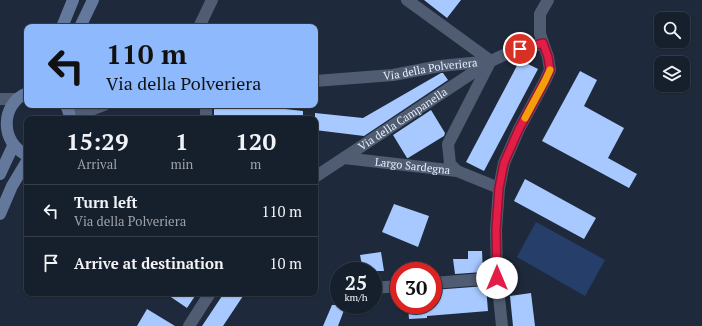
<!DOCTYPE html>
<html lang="en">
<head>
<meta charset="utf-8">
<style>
  body { margin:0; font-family:"PT Serif",serif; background:#232c38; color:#f1f3f6; height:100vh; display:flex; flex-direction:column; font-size:15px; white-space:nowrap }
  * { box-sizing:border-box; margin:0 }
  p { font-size:13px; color:#9ea2a9 }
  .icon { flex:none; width:22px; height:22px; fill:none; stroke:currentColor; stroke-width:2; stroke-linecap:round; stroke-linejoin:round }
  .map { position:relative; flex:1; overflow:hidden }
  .sheet { position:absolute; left:24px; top:116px; width:294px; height:180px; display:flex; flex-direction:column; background:#161f2c; border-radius:8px; box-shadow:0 1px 3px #0004,0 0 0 1px #353d48 }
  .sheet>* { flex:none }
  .guide { position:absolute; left:24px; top:24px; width:294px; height:84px; border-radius:8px; box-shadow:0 1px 3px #0004,0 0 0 1px #353d48; background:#8eb9fd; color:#111; overflow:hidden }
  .controls { position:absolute; left:654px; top:12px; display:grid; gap:8px }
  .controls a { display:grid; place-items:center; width:36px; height:36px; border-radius:8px; background:#161f2c; box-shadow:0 1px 3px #0004,0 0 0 1px #353d48; font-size:20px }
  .speed { position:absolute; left:330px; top:262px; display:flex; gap:8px; font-size:20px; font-weight:700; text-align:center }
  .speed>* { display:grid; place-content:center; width:52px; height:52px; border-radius:50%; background:#161f2c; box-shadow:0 1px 3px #0004,0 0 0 1px #353d48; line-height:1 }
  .speed small { font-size:10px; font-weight:400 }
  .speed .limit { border:6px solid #d22; background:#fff; color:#111 }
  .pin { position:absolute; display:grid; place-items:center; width:34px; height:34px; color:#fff; margin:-17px; border:2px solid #fff; border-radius:50%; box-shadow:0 1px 4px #0007 }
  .me { position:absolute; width:44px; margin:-22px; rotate:0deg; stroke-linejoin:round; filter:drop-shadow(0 0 3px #0008) }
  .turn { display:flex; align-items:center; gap:14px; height:84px; padding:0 16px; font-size:18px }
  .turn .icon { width:52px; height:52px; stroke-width:2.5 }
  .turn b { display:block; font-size:28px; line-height:34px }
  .eta { display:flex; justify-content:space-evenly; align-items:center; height:68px; text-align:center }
  .eta b { font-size:24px; font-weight:600; line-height:28px }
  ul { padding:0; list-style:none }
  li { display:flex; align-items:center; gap:12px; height:52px; padding:0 16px; border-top:1px solid #353d48 }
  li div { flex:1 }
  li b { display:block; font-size:15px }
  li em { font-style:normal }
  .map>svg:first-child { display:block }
</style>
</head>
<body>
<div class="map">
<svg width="702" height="326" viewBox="0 0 702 326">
  <rect width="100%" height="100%" fill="#1e293b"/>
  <path fill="#253f6a" d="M536 222 605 260 585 296 517 257Z"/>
  <path fill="#a7c9ff" d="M424 0H461L447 18Z
    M520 60 538 69 484 171 466 162Z
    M580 71 597 80 584 106 624 128 608 158 637 174 629 188 542 141Z
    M441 73H443L448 80 364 136 315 130V113L363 118Z
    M214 105H249L303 111V119H214Z
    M431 110 445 133 444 136 408 158H407L393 135Z
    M525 179 596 218 584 239 514 201Z
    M394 204 429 216 418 247 382 232Z
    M468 251H482L483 272 455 274 453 259H468Z
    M381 252 384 271H363L360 255Z
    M486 286 488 311 427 316V318L409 319 408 305H433V290Z
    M165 293H197L187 308Z
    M224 293H245L223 326H202Z
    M531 293 535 326H513L510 296Z
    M332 305H346L338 326H323Z
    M147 309 175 326H137Z"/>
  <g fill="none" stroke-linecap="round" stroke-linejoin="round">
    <g stroke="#4f5c71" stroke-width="12">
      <path d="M407 0 491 61"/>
      <path d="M199 27 212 0"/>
      <path d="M490 62 448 144 450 164 457 171 499 188"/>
      <path id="s1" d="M315 81 393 75 440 66 491 61 508 53 543 43"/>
      <path d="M0 99H16"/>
      <path d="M67 107 91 110"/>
      <path d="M80 119 91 110 104 105"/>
      <path d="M206 119V105"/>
      <path id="s2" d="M344 158 457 171"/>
      <path id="s3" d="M315 177 489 62"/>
      <path d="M433 283 497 278"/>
      <path d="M373 288 399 286"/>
      <path d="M189 326 210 293"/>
      <path d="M502 326 497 278 496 230 499 188 504 163 519 129 545 81 550 70 548 57 540 34V14L548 0"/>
    </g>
    <path stroke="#63789a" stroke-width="12" d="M62 27 73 0
      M80 27 93 0
      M27 93C0 104 0 143 27 155
      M65 105 67 107 71 119
      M0 174 13 146
      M0 214 12 186 27 161"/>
  </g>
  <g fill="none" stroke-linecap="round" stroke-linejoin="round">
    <g stroke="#92132f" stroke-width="10">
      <path id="route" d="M497 278 496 230 499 188 504 163 519 129 545 81 550 70 548 57 543 43 520 49"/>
    </g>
    <use href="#route" stroke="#e11d48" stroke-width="7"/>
    <path stroke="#f59e0b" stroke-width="7" d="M525 118 545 81 550 70"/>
  </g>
  <g text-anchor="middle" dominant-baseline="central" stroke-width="4" stroke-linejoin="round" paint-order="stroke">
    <g font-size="11" fill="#e7eefb" stroke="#152031">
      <text stroke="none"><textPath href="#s1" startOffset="116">Via della Polveriera</textPath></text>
      <text stroke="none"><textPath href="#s3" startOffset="105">Via della Campanella</textPath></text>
      <text stroke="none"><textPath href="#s2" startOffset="69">Largo Sardegna</textPath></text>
    </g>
  </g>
</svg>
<div class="controls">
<a><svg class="icon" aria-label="search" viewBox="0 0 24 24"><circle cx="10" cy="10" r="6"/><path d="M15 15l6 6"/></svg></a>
<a><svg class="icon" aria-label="layers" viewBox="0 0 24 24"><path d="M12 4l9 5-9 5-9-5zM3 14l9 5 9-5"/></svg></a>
</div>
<div class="speed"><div>25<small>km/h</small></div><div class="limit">30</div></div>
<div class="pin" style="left:520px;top:49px;background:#d93025"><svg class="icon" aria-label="arrive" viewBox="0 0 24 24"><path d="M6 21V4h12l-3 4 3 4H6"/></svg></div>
<svg class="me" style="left:497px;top:278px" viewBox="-20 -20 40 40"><circle r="19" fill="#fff"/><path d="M0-13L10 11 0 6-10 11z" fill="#e11d48"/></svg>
<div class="guide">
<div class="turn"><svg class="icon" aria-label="left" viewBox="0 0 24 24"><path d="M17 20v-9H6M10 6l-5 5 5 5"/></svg><div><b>110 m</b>Via della Polveriera</div></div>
</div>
<section class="sheet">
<div class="eta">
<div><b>15:29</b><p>Arrival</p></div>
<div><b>1</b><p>min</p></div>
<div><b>120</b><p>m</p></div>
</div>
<ul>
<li><svg class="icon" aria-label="left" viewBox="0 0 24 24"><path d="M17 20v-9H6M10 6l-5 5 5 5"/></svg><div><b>Turn left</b><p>Via della Polveriera</p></div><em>110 m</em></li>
<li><svg class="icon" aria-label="arrive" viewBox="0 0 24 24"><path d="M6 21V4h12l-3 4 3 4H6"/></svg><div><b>Arrive at destination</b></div><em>10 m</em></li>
</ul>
</section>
</div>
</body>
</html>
